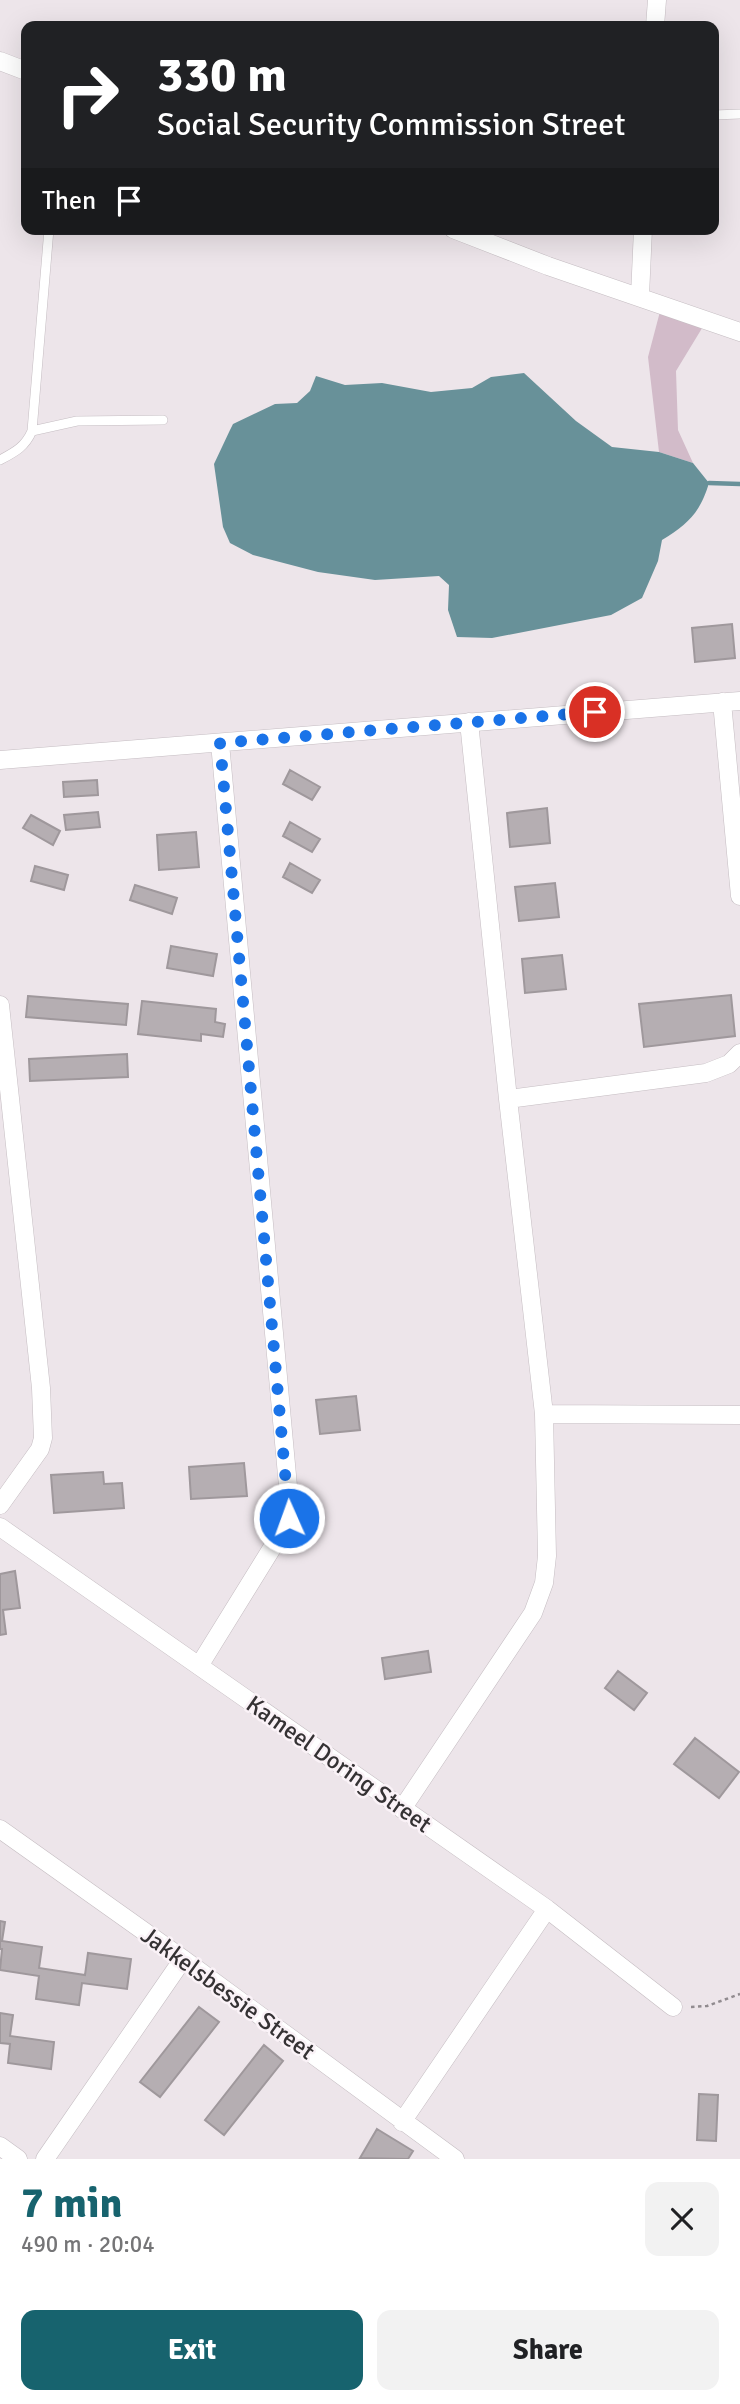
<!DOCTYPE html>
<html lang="en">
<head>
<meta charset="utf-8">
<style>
  body { margin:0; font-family:Signika,sans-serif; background:#f2f2f2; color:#202124; height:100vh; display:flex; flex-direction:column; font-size:26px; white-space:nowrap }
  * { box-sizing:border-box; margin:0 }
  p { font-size:23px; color:#757577 }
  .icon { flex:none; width:38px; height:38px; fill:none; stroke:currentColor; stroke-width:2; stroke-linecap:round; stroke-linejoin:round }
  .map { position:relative; height:2159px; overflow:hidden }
  .drawer { display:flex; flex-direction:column; background:#fff; flex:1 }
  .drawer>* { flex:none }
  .guide { position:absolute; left:21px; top:21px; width:698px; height:214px; border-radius:14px; box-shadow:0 7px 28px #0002; background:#202124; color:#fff; overflow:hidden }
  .pin { position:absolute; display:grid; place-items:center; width:60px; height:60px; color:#fff; margin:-30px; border:4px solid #fff; border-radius:50%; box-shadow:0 2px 7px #0007 }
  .me { position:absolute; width:77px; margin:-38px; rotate:358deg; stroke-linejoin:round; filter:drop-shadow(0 0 5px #0008) }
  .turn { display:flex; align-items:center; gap:24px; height:147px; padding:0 21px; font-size:32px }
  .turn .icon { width:91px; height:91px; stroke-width:2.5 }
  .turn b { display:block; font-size:49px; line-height:60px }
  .then { display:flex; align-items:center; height:66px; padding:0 21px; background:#0003; gap:14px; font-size:26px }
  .round { display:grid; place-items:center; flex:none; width:74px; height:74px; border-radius:14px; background:#f2f2f2 }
  .head { display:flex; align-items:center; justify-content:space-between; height:119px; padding:0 21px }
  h1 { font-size:42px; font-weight:700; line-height:52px; color:#17636e }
  .action { display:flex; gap:14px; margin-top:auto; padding:14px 21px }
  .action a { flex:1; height:80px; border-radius:14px; background:#17636e; color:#fff; font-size:28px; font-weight:700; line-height:80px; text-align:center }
  .action a+a { background:#f2f2f2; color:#202124 }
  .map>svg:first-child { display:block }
</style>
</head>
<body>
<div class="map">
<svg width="740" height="2159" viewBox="0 0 740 2159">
  <rect width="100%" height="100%" fill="#ede5ea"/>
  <path fill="#d2bbc9" d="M662 304 707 320 676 371 678 430 693 463 659 452 648 357Z"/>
  <path fill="#689199" d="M524 373 576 421 612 447 659 452 693 463 709 483C700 513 688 524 662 540L658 561 642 598 611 615 492 638 457 637 448 610 449 585 439 576 375 580 318 572 253 555 230 543 223 527 214 464 230 430 233 424 275 404 297 403 310 391 316 376 345 385 382 383 431 392 472 388 491 377Z"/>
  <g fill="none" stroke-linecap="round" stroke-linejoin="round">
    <path stroke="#689199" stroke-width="4.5" d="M709 483 740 484"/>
  </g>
  <path fill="#b5aeb2" stroke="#9f989c" stroke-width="2" d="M732 624 735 658 695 662 692 628Z
    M290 770 320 787 312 800 283 784Z
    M97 780 98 795 64 797 63 782Z
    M547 808 550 843 510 847 507 813Z
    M98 812 100 827 66 830 64 815Z
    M31 815 60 831 53 845 23 828Z
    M290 822 320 839 312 852 283 836Z
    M196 832 199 867 159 870 157 835Z
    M290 863 320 880 312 893 283 877Z
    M35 866 68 875 64 890 31 881Z
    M555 883 559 917 519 921 515 887Z
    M135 885 177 898 172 914 130 900Z
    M171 946 217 954 213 976 167 968Z
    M562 955 566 989 525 993 522 959Z
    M731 995 735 1036 644 1047 639 1004Z
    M28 996 128 1004 126 1025 26 1017Z
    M142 1001 216 1009 215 1022 225 1024 223 1037 201 1034V1041L138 1034Z
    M127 1054 128 1077 30 1081 29 1059Z
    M356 1396 360 1430 320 1434 316 1400Z
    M244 1463 247 1496 191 1499 189 1467Z
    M103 1472 104 1484 122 1483 124 1508 54 1513 51 1475Z
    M15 1571 20 1608 3 1610 6 1634 0 1635V1574Z
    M428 1651 431 1672 385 1679 382 1658Z
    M618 1671 647 1693 634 1710 605 1688Z
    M695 1738 739 1772 719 1798 674 1764Z
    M0 1921 5 1922 2 1941 42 1947 39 1968 85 1975 88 1953 131 1959 127 1989 82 1983 79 2005 36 1999 39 1976 0 1970 2 1949H0Z
    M199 2007 219 2022 160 2097 140 2082Z
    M0 2013 13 2015 10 2036 54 2042 51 2069 8 2063 10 2044 0 2043Z
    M264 2045 283 2061 224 2135 205 2120Z
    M699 2094 718 2095 716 2141 697 2140Z
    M377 2129 413 2151 408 2159 360 2158Z"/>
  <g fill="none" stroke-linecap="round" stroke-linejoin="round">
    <g stroke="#c5bdc2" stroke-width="10">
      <path id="lane" d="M714 115 740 114
        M32 431 77 421 163 420
        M0 460C15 452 25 447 32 431L49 229"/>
    </g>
    <g stroke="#c5bdc2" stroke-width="19">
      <path id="street" d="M655 26 657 0
        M0 61 26 71
        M453 229 548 266 740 332
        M640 296 643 229
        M722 702 740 896
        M0 760 740 701
        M0 1005 41 1388 43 1438 40 1449 0 1505
        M508 1099 706 1073 729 1064 740 1053
        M544 1414 740 1415
        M0 1527 547 1909 673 2007
        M199 1666 285 1527 290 1508 220 743
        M402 1809 533 1613 544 1583 547 1556 544 1414 508 1099 469 722
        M0 1829 183 1959 455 2159
        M402 2122 547 1909
        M0 2146 18 2159
        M45 2159 183 1959"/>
    </g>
    <path stroke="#918b8f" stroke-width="2.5" stroke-dasharray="3.5 3.5" stroke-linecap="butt" d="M691 2007 707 2006 740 1994"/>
    <use href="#lane" stroke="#fff" stroke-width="9"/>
    <use href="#street" stroke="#fff" stroke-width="18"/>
  </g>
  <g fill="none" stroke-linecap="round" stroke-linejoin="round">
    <path stroke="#1a73e8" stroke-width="12" stroke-dasharray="0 21.6" d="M289 1518 220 743 595 712"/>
  </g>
  <g text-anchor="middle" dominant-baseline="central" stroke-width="5" stroke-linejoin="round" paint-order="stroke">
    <g font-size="24" fill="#353234" stroke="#faf2f7">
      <text transform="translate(339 1764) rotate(35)">Kameel Doring Street</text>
      <text transform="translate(228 1993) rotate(36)">Jakkelsbessie Street</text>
    </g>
  </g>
</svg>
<div class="pin" style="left:595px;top:712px;background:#d93025"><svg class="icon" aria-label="arrive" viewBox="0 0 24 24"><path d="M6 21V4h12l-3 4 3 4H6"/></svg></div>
<svg class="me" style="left:289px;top:1518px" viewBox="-20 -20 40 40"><circle r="17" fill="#1a73e8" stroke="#fff" stroke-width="3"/><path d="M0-11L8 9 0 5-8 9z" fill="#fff"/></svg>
<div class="guide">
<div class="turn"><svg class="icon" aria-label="right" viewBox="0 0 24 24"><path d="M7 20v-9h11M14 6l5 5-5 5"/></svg><div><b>330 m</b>Social Security Commission Street</div></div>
<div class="then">Then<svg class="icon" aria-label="arrive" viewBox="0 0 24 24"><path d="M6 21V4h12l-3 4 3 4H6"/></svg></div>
</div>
</div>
<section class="drawer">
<div class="head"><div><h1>7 min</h1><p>490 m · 20:04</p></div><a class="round"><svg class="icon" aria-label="close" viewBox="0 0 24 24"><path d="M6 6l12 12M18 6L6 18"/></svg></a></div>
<div class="action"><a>Exit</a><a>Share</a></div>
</section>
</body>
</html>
